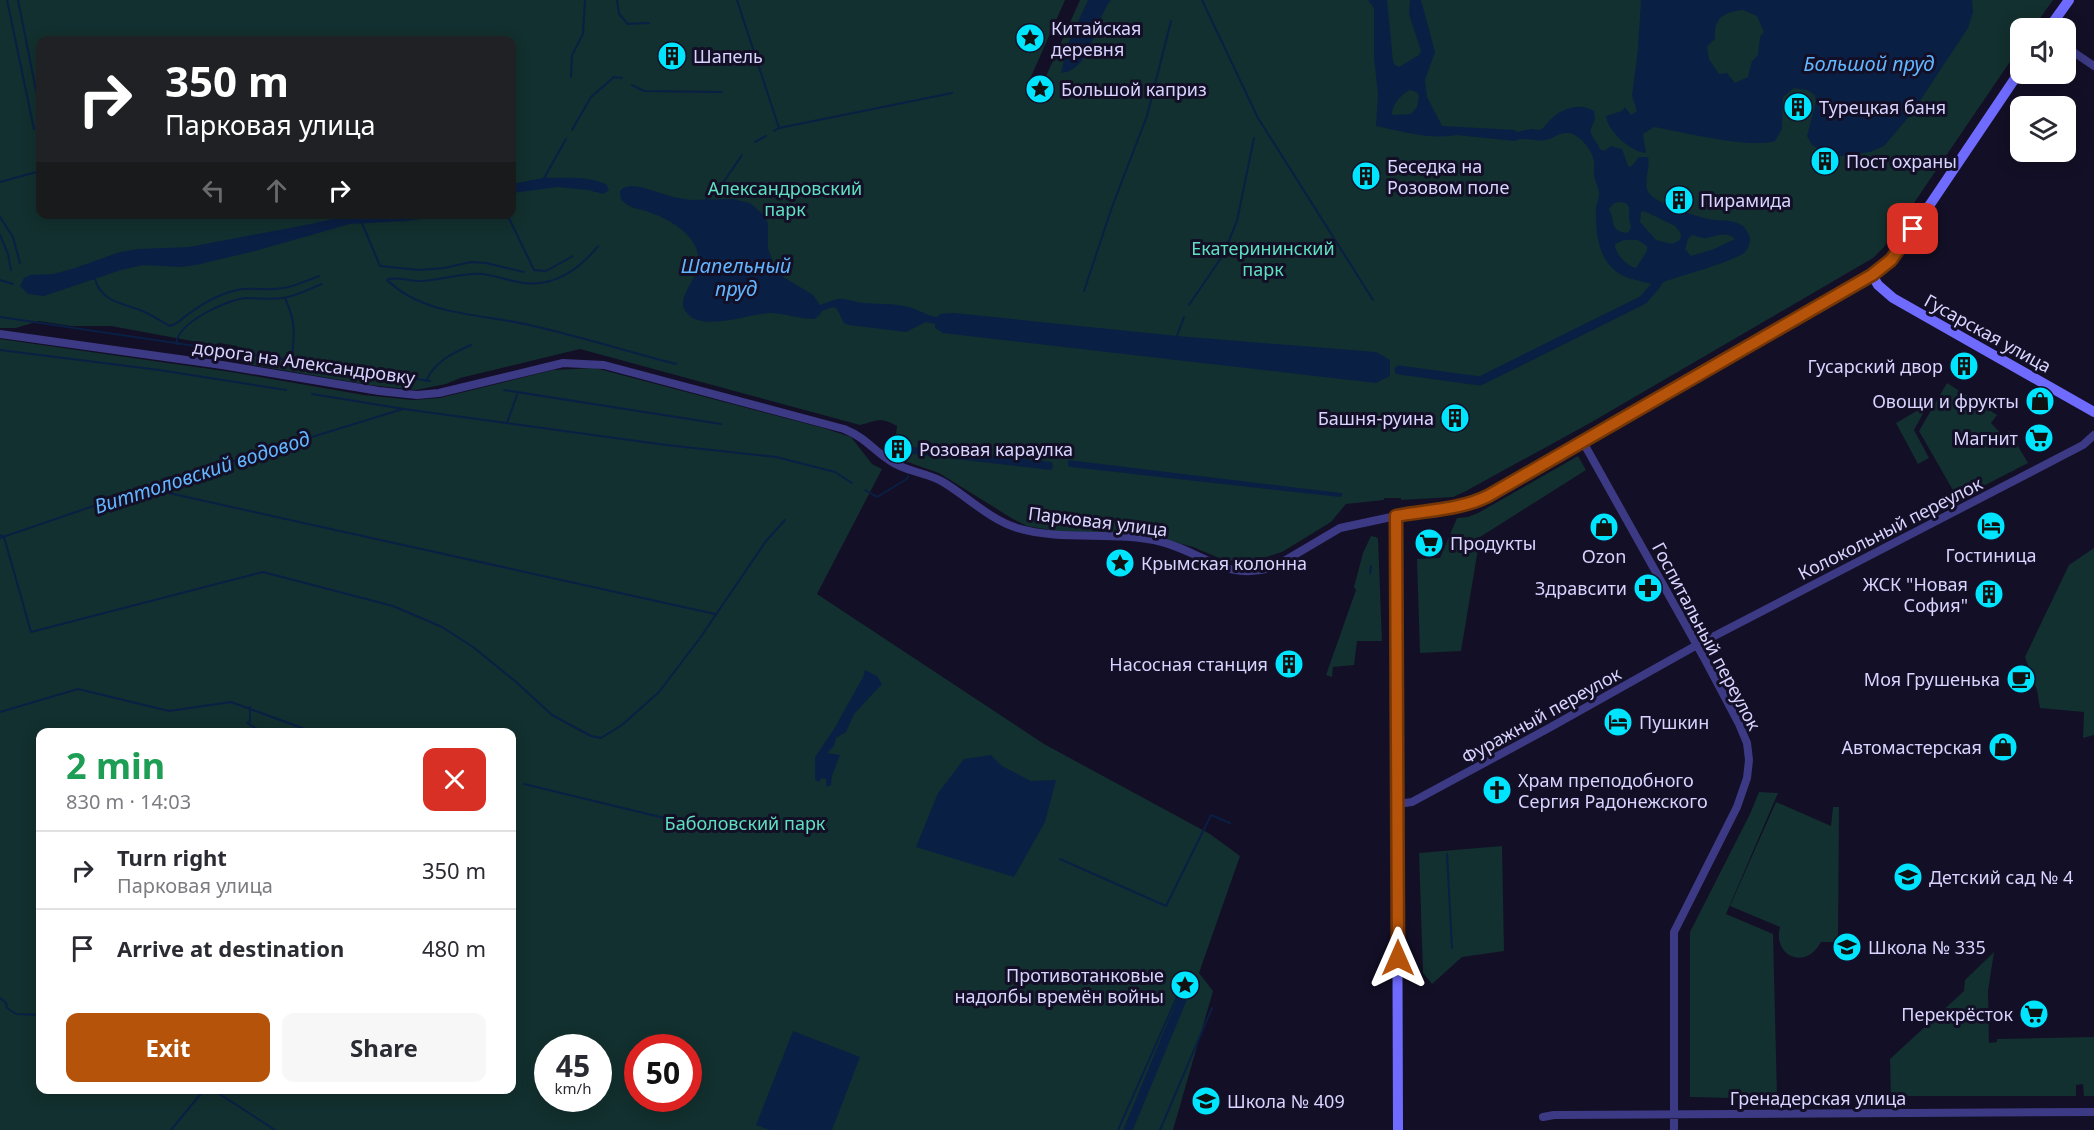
<!DOCTYPE html>
<html lang="en">
<head>
<meta charset="utf-8">
<style>
  body { margin:0; font-family:"Noto Sans",sans-serif; background:#f7f7f7; color:#2b2b33; height:100vh; display:flex; flex-direction:column; font-size:22px; white-space:nowrap }
  * { box-sizing:border-box; margin:0 }
  p { font-size:20px; color:#7c7c81 }
  .icon { flex:none; width:33px; height:33px; fill:none; stroke:currentColor; stroke-width:2; stroke-linecap:round; stroke-linejoin:round }
  .map { position:relative; flex:1; overflow:hidden }
  .side { position:absolute; left:36px; top:728px; width:480px; height:366px; display:flex; flex-direction:column; background:#fff; border-radius:12px; box-shadow:0 3px 15px #0003 }
  .side>* { flex:none }
  .guide { position:absolute; left:36px; top:36px; width:480px; height:183px; border-radius:12px; box-shadow:0 3px 15px #0003; background:#202124; color:#fff; overflow:hidden }
  .controls { position:absolute; left:2010px; top:18px; display:grid; gap:12px }
  .controls a { display:grid; place-items:center; width:66px; height:66px; border-radius:12px; background:#fff; box-shadow:0 3px 15px #0003; font-size:30px }
  .speed { position:absolute; left:534px; top:1034px; display:flex; gap:12px; font-size:30px; font-weight:700; text-align:center }
  .speed>* { display:grid; place-content:center; width:78px; height:78px; border-radius:50%; background:#fff; box-shadow:0 3px 15px #0003; line-height:1 }
  .speed small { font-size:15px; font-weight:400 }
  .speed .limit { border:9px solid #d22; background:#fff; color:#111 }
  .pin { position:absolute; display:grid; place-items:center; width:51px; height:51px; color:#fff; margin:-26px; border-radius:12px; box-shadow:0 3px 9px #0006 }
  .me { position:absolute; width:66px; margin:-33px; rotate:0deg; stroke-linejoin:round; filter:drop-shadow(0 0 4px #0008) }
  .turn { display:flex; align-items:center; gap:21px; height:126px; padding:0 30px; font-size:27px }
  .turn .icon { width:78px; height:78px; stroke-width:2.5 }
  .turn b { display:block; font-size:42px; line-height:51px }
  .lanes { display:flex; align-items:center; height:57px; padding:0 30px; background:#0003; justify-content:center; gap:30px; direction:ltr }
  .lanes .off { opacity:.35 }
  .round { display:grid; place-items:center; flex:none; width:63px; height:63px; border-radius:12px; background:#f7f7f7 }
  .summary { display:flex; align-items:center; justify-content:space-between; height:102px; padding:0 30px }
  h1 { font-size:36px; font-weight:700; line-height:45px; color:#1e9e55 }
  .action { display:flex; gap:12px; margin-top:auto; padding:12px 30px }
  .action a { flex:1; height:69px; border-radius:12px; background:#b45309; color:#fff; font-size:24px; font-weight:700; line-height:69px; text-align:center }
  .action a+a { background:#f7f7f7; color:#2b2b33 }
  ul { padding:0; list-style:none }
  li { display:flex; align-items:center; gap:18px; height:78px; padding:0 30px; border-top:2px solid #e1e1e2 }
  li div { flex:1 }
  li b { display:block; font-size:22px }
  li em { font-style:normal }
  .map>svg:first-child { display:block }
</style>
</head>
<body>
<div class="map">
<svg width="2094" height="1130" viewBox="0 0 2094 1130">
  <rect width="100%" height="100%" fill="#130f26"/>
  <path fill="#12302f" fill-rule="evenodd" d="M0 0H1065L1030 79 1043 83 1080 0H2053L2033 28H2020V47L1884 247 1873 258 1590 423 1466 491 1453 497 1401 500V498H1384V500L1346 504 1331 522 1282 552 1257 560 1226 561 1193 547 1144 534 1056 531 1027 526 1013 519 939 473 893 457 897 426C880 417 879 420 860 425L580 349 460 378 446 384 416 390 370 385 253 365 246 361 237 346 219 343 214 345 111 326H71L39 321 16 328H0ZM40 40H512V214H40Z
    M0 339 231 372 364 395 413 400 440 398 553 370 595 368 823 428 851 437 872 464 882 469 817 594 1044 744 1210 834 1240 856 1199 973 1213 991 1173 1130H0ZM40 732H512V1089H40ZM548 1047H598V1098H548ZM638 1047H688V1098H638Z
    M1947 383 1997 415 1991 423 2002 435 2009 431 2028 463 1958 499 1919 431Z
    M1922 408 1925 410 1914 430 1929 458 1918 464 1896 423Z
    M1578 456 1586 470 1480 537 1461 651 1420 653 1417 559 1440 558 1457 518 1468 517 1478 513Z
    M1371 536 1376 537 1378 539 1382 641H1357L1354 665 1333 667 1332 677 1326 675 1356 590 1354 587 1363 553Z
    M2094 548V735L2083 738 2084 712 2040 708 2037 690 2025 657 2069 565Z
    M1759 792 1778 793 1726 914 1773 934 1777 1096 1776 1099 1690 1097V932L1750 814Z
    M1776 802 1831 826 1833 807H1839L1838 942H1821C1806 971 1772 956 1780 927L1730 906Z
    M1502 846 1504 951 1462 957 1432 984 1423 973 1419 853Z
    M1994 952 1988 991 1989 1043 1997 1042V1039L2094 1037V1096H2084L2083 1084 2076 1085V1096H1891L1890 1059 1964 991 1965 980Z"/>
  <path fill="#0a1f44" fill-rule="evenodd" d="M1088 0H1111C1094 20 1093 70 1061 73L1068 44Z
    M1368 0H1387L1393 61 1395 65 1399 67 1419 55 1421 51 1409 14 1410 0H1421L1435 52 1425 80 1427 97 1442 126 1515 130 1517 132 1531 129 1540 130C1545 127 1546 124 1550 120 1561 108 1581 102 1594 111L1595 120C1588 132 1590 133 1597 143 1602 151 1596 147 1604 151L1611 146 1622 149 1628 166 1631 167 1639 157H1648C1651 167 1642 184 1649 193 1657 204 1695 216 1708 219 1718 221 1730 219 1740 224 1745 227 1749 233 1750 239 1750 243 1748 249 1745 252 1735 261 1681 276 1666 281 1657 288 1646 282 1636 280 1600 273 1595 239 1596 207 1597 202 1599 198 1599 194 1599 187 1595 182 1594 176 1593 172 1595 167 1594 162 1593 151 1580 134 1568 133 1560 132 1554 138 1546 140 1535 142 1525 136 1515 141L1456 135C1432 140 1399 131 1376 126L1378 94 1374 58V8ZM1410 90 1416 92 1419 95 1417 107 1411 114 1393 115 1392 113C1393 104 1401 94 1410 90ZM1619 202 1626 203 1629 207V219L1631 227 1628 233C1608 231 1616 221 1609 209L1614 203ZM1644 211 1675 226 1681 234 1680 240 1672 244 1656 240 1640 222 1641 212ZM1692 235C1697 236 1702 239 1707 238 1717 236 1726 231 1735 239L1714 249 1691 256 1685 249 1688 239ZM1624 240H1638L1647 246V251L1636 268C1627 266 1615 254 1615 244Z
    M1641 0H1972L1973 12 1968 28 1912 113 1884 146 1870 152 1834 157 1812 145 1807 136 1816 101 1815 95 1807 90 1794 88 1783 97 1782 129 1775 141C1750 149 1682 132 1654 127L1643 134 1646 153C1631 152 1608 132 1606 116L1622 111 1625 107 1631 115 1637 111 1632 96 1638 49ZM1743 10 1757 16 1764 32 1760 37 1758 55 1752 61 1748 77 1735 83 1727 73 1719 74 1709 59 1707 46 1715 39C1713 18 1724 12 1743 10Z
    M543 178C564 178 587 176 606 184L609 190 603 194 588 190 558 187 512 193V184Z
    M630 186 641 187 673 197 691 200 733 199 750 203 765 216 768 224V248L775 268 780 275 813 295 820 305C826 303 832 300 838 299 845 298 851 301 857 302 876 305 897 302 915 309 923 312 928 316 937 317L940 314 954 313 1177 336 1376 352 1390 360V376L1376 383 943 333 935 328V324L926 322 906 332 849 325 844 323 837 309 833 307 822 311 819 316 814 319C800 319 786 314 771 313 749 313 693 337 683 306 682 288 703 274 698 254 693 231 666 218 646 211 640 209 630 208 625 203 620 200 620 196 620 191L623 188Z
    M350 215H444L407 221 350 224 255 251 196 265 181 267 143 265 121 270 44 296 28 294 20 286 24 278 30 275 53 274 72 269 120 252 138 249 189 247 311 224Z
    M913 447 1052 462 1053 467 1051 470 913 454 910 453Z
    M1068 460 1341 493 1343 494 1340 497 1071 467 1068 466Z
    M865 670 877 676 882 684 854 714 846 732 836 738 834 746 827 753 840 755 832 776 831 785 826 787V779L821 778 819 782 815 780V757L834 729 863 677Z
    M991 755 1002 766 1031 781 1056 780 1045 822 1014 877 916 847 938 793 964 759Z
    M793 1031 860 1057 832 1130H770L756 1125Z"/>
  <g fill="none" stroke-linecap="round" stroke-linejoin="round">
    <path stroke="#0a1f44" stroke-width="2" d="M7 0 34 129
      M18 0 40 110
      M617 0 619 14 628 24 649 23
      M737 0 779 128
      M1202 0 1258 118 1373 300
      M571 77 572 55 583 34 585 0
      M632 85 644 91 722 92
      M572 130 591 97 614 77 622 78
      M774 131 779 128 952 93
      M37 140 40 167
      M755 142 766 136
      M543 180 566 139
      M0 182 40 171
      M706 200 725 180 742 155
      M507 214 534 270 546 271 573 256
      M0 217 13 237 20 263
      M362 223 380 266 419 270 444 268 471 262 486 263 524 272
      M0 235 8 254 11 270
      M95 279C101 301 121 303 140 310 151 314 160 321 170 326L177 323C195 308 214 295 237 290 249 287 262 290 274 289 290 289 305 281 319 276
      M388 279C399 277 409 281 420 281 441 281 462 272 483 274 497 276 510 281 524 283 554 287 580 269 598 246
      M0 280 13 284
      M387 280C423 315 478 314 525 324 575 335 626 351 676 364
      M1084 291 1112 207 1147 116 1171 21
      M285 298C296 322 295 335 291 362
      M1189 305 1223 255 1237 221 1254 138
      M0 317 430 381
      M1177 336 1184 317
      M176 344C178 322 226 300 246 298 258 298 270 300 283 298 296 296 309 289 322 284
      M0 350 159 370 286 390
      M426 381C435 361 453 353 471 345
      M504 390 721 424
      M312 394 404 409 666 445 776 457 835 472 852 483
      M507 423 518 392
      M146 488 715 614
      M865 490 877 497 907 479 908 476
      M0 535 4 537 31 632 263 572 393 606 442 627 473 647 515 681 552 715 591 736 601 738 622 725 659 692 700 638 766 541 785 520
      M0 538 146 488 403 409
      M1370 573 1371 566
      M250 707V721L247 723 262 732
      M0 712 78 689 169 711 231 702 313 732
      M512 779 515 780
      M524 784 689 824
      M1447 854 1452 948
      M1060 859 1166 906 1211 815 1230 823
      M0 998 6 1003 7 1008 16 1014 40 1015
      M212 1089 275 1130
      M171 1130 204 1090
      M1118 1130 1181 988
      M1160 1130 1212 1008"/>
    <path stroke="#0a1f44" stroke-width="9" d="M1399 370 1480 381 1643 300 1657 284
      M1128 1130 1186 990"/>
    <path stroke="#3d3a85" stroke-width="8" d="M2066 47 2094 66
      M0 334 222 365 379 391 417 395 439 393 563 363 604 365 844 429C866 438 871 448 889 460 905 472 926 472 943 482 968 497 989 519 1017 528 1064 542 1114 530 1162 542 1204 553 1226 582 1274 567L1340 528 1396 516
      M1583 442 1703 656 1739 724 1747 743 1749 760 1747 778 1737 807 1674 932V1130
      M1398 804 1412 802 1549 728 1697 645 2083 445 2094 435
      M1543 1117 1554 1115 2094 1112"/>
    <path stroke="#6f6bff" stroke-width="10" d="M2049 28 2069 0
      M1872 275 1878 285 1893 298 2094 412
      M1398 1130 1396 516C1427 510 1459 510 1488 496L1872 275 1891 260 1900 249 2020 71"/>
  </g>
  <g fill="none" stroke-linecap="round" stroke-linejoin="round">
    <g stroke="#753606" stroke-width="15">
      <path id="route" d="M1398 958 1396 516C1427 510 1460 510 1488 496L1872 275 1891 260 1913 229"/>
    </g>
    <use href="#route" stroke="#b45309" stroke-width="10"/>
  </g>
  <defs>
    <g id="sight-disc" transform="scale(1.5)"><circle r="9.5" fill="#00e5ff" stroke="#130f26"/><path d="M0-6L1.8-2.2L6-1.7L2.9 1.2L3.7 5.4L0 3.3L-3.7 5.4L-2.9 1.2L-6-1.7L-1.8-2.2Z" fill="#111"/></g>
    <g id="building-disc" transform="scale(1.5)"><circle r="9.5" fill="#00e5ff" stroke="#130f26"/><path d="M-4-6H4V6H1V3H-1V6H-4ZM-2.5-4.3h1.7v1.8h-1.7ZM.8-4.3h1.7v1.8H.8ZM-2.5-1h1.7V.8h-1.7ZM.8-1h1.7V.8H.8Z" fill="#111"/></g>
    <g id="shop-disc" transform="scale(1.5)"><circle r="9.5" fill="#00e5ff" stroke="#130f26"/><path d="M-5-2.5h2.3a2.7 3.5 0 0 1 5.4 0H5L5.5 6h-11ZM-1.5-2.5h3a1.5 2.3 0 0 0-3 0Z" fill="#111"/></g>
    <g id="supermarket-disc" transform="scale(1.5)"><circle r="9.5" fill="#00e5ff" stroke="#130f26"/><path d="M-6-5.5h2.5l.6 2H6L4.5 2H-2.5L-4.4-4H-6ZM-1.5 3.2a1.3 1.3 0 1 0 .1 0ZM3 3.2a1.3 1.3 0 1 0 .1 0Z" fill="#111"/></g>
    <g id="hotel-disc" transform="scale(1.5)"><circle r="9.5" fill="#00e5ff" stroke="#130f26"/><path d="M-6-4.5h1.5V1H6V5H4.5V3h-9V5H-6ZM-4 0a1.8 1.8 0 1 1 3.6 0ZM.5 0V-2.5h3Q6-2.5 6 0Z" fill="#111"/></g>
    <g id="pharmacy-disc" transform="scale(1.5)"><circle r="9.5" fill="#00e5ff" stroke="#130f26"/><path d="M-2-6h4v4h4v4h-4v4h-4v-4h-4v-4h4Z" fill="#111"/></g>
    <g id="cafe-disc" transform="scale(1.5)"><circle r="9.5" fill="#00e5ff" stroke="#130f26"/><path d="M-5.5-4.5H6V0H3Q3 3.5 0 3.5H-2.5Q-5.5 3.5-5.5 0ZM3-3.2v2h1.7v-2ZM-6 4.5H4V6H-6Z" fill="#111"/></g>
    <g id="church-disc" transform="scale(1.5)"><circle r="9.5" fill="#00e5ff" stroke="#130f26"/><path d="M-1.2-6h2.4v3.5h3.3v2.4h-3.3V6h-2.4V-.1h-3.3v-2.4h3.3Z" fill="#111"/></g>
    <g id="school-disc" transform="scale(1.5)"><circle r="9.5" fill="#00e5ff" stroke="#130f26"/><path d="M0-5L7-2L0 1L-7-2ZM-4 1L0 2.5L4 1V4Q0 6-4 4Z" fill="#111"/></g>
  </defs>
  <g fill-rule="evenodd">
    <use href="#sight-disc" x="1030" y="38"/>
    <use href="#building-disc" x="672" y="56"/>
    <use href="#sight-disc" x="1040" y="89"/>
    <use href="#building-disc" x="1798" y="107"/>
    <use href="#building-disc" x="1825" y="161"/>
    <use href="#building-disc" x="1366" y="176"/>
    <use href="#building-disc" x="1679" y="200"/>
    <use href="#building-disc" x="1964" y="366"/>
    <use href="#shop-disc" x="2040" y="401"/>
    <use href="#building-disc" x="1455" y="418"/>
    <use href="#supermarket-disc" x="2039" y="438"/>
    <use href="#building-disc" x="898" y="449"/>
    <use href="#hotel-disc" x="1991" y="526"/>
    <use href="#shop-disc" x="1604" y="527"/>
    <use href="#supermarket-disc" x="1429" y="543"/>
    <use href="#sight-disc" x="1120" y="563"/>
    <use href="#pharmacy-disc" x="1648" y="588"/>
    <use href="#building-disc" x="1989" y="594"/>
    <use href="#building-disc" x="1289" y="664"/>
    <use href="#cafe-disc" x="2021" y="679"/>
    <use href="#hotel-disc" x="1618" y="722"/>
    <use href="#shop-disc" x="2003" y="747"/>
    <use href="#church-disc" x="1497" y="790"/>
    <use href="#school-disc" x="1908" y="877"/>
    <use href="#school-disc" x="1847" y="947"/>
    <use href="#sight-disc" x="1185" y="985"/>
    <use href="#supermarket-disc" x="2034" y="1014"/>
    <use href="#school-disc" x="1206" y="1101"/>
  </g>
  <g text-anchor="middle" dominant-baseline="central" stroke-width="6" stroke-linejoin="round" paint-order="stroke">
    <g font-size="18" fill="#d9d4ff" stroke="#130f26" text-anchor="start">
      <text x="1051" y="28">Китайская<tspan x="1051" dy="21">деревня</tspan></text>
      <text x="693" y="56">Шапель</text>
      <text x="1061" y="89">Большой каприз</text>
      <text x="1819" y="107">Турецкая баня</text>
      <text x="1846" y="161">Пост охраны</text>
      <text x="1387" y="166">Беседка на<tspan x="1387" dy="21">Розовом поле</tspan></text>
      <text x="1700" y="200">Пирамида</text>
      <text x="1943" y="366" text-anchor="end">Гусарский двор</text>
      <text x="2019" y="401" text-anchor="end">Овощи и фрукты</text>
      <text x="1434" y="418" text-anchor="end">Башня-руина</text>
      <text x="2018" y="438" text-anchor="end">Магнит</text>
      <text x="919" y="449">Розовая караулка</text>
      <text x="1450" y="543">Продукты</text>
      <text x="1991" y="555" text-anchor="middle">Гостиница</text>
      <text x="1604" y="556" text-anchor="middle">Ozon</text>
      <text x="1141" y="563">Крымская колонна</text>
      <text x="1968" y="584" text-anchor="end">ЖСК "Новая<tspan x="1968" dy="21">София"</tspan></text>
      <text x="1627" y="588" text-anchor="end">Здравсити</text>
      <text x="1268" y="664" text-anchor="end">Насосная станция</text>
      <text x="2000" y="679" text-anchor="end">Моя Грушенька</text>
      <text x="1639" y="722">Пушкин</text>
      <text x="1982" y="747" text-anchor="end">Автомастерская</text>
      <text x="1518" y="780">Храм преподобного<tspan x="1518" dy="21">Сергия Радонежского</tspan></text>
      <text x="1929" y="877">Детский сад № 4</text>
      <text x="1868" y="947">Школа № 335</text>
      <text x="1164" y="975" text-anchor="end">Противотанковые<tspan x="1164" dy="21">надолбы времён войны</tspan></text>
      <text x="2013" y="1014" text-anchor="end">Перекрёсток</text>
      <text x="1227" y="1101">Школа № 409</text>
    </g>
    <g font-size="18" fill="#5fe0c0" stroke="#130f26">
      <text x="785" y="188">Александровский<tspan x="785" dy="21">парк</tspan></text>
      <text x="1263" y="248">Екатерининский<tspan x="1263" dy="21">парк</tspan></text>
      <text x="745" y="823">Баболовский парк</text>
    </g>
    <g font-size="18" fill="#d9d4ff" stroke="#130f26">
      <text transform="translate(1988 333) rotate(29)">Гусарская улица</text>
      <text transform="translate(304 362) rotate(8)">дорога на Александровку</text>
      <text transform="translate(1098 521) rotate(7)">Парковая улица</text>
      <text transform="translate(1890 528) rotate(-27)">Колокольный переулок</text>
      <text transform="translate(1707 636) rotate(62)">Госпитальный переулок</text>
      <text transform="translate(1541 715) rotate(-29)">Фуражный переулок</text>
      <text x="1818" y="1098">Гренадерская улица</text>
    </g>
    <g font-size="20" font-style="italic" fill="#62b6ff" stroke="#130f26">
      <text x="1869" y="63">Большой пруд</text>
      <text x="736" y="265">Шапельный<tspan x="736" dy="23">пруд</tspan></text>
      <text transform="translate(202 472) rotate(-18)">Виттоловский водовод</text>
    </g>
  </g>
</svg>
<div class="controls">
<a><svg class="icon" aria-label="sound" viewBox="0 0 24 24"><path d="M4 9h4l5-4v14l-5-4H4zM17 9q2 3 0 6"/></svg></a>
<a><svg class="icon" aria-label="layers" viewBox="0 0 24 24"><path d="M12 4l9 5-9 5-9-5zM3 14l9 5 9-5"/></svg></a>
</div>
<div class="speed"><div>45<small>km/h</small></div><div class="limit">50</div></div>
<div class="pin" style="left:1913px;top:229px;background:#d93025"><svg class="icon" aria-label="arrive" viewBox="0 0 24 24"><path d="M6 21V4h12l-3 4 3 4H6"/></svg></div>
<svg class="me" style="left:1398px;top:958px" viewBox="-20 -20 40 40"><path d="M0-17L14 15 0 8-14 15z" fill="#b45309" stroke="#fff" stroke-width="4"/></svg>
<div class="guide">
<div class="turn"><svg class="icon" aria-label="right" viewBox="0 0 24 24"><path d="M7 20v-9h11M14 6l5 5-5 5"/></svg><div><b>350 m</b>Парковая улица</div></div>
<div class="lanes"><svg class="icon off" aria-label="left" viewBox="0 0 24 24"><path d="M17 20v-9H6M10 6l-5 5 5 5"/></svg><svg class="icon off" aria-label="ahead" viewBox="0 0 24 24"><path d="M12 20V5M6 11l6-6 6 6"/></svg><svg class="icon" aria-label="right" viewBox="0 0 24 24"><path d="M7 20v-9h11M14 6l5 5-5 5"/></svg></div>
</div>
<section class="side">
<div class="summary"><div><h1>2 min</h1><p>830 m · 14:03</p></div><a class="round" style="background:#d93025;color:#fff"><svg class="icon" aria-label="close" viewBox="0 0 24 24"><path d="M6 6l12 12M18 6L6 18"/></svg></a></div>
<ul>
<li><svg class="icon" aria-label="right" viewBox="0 0 24 24"><path d="M7 20v-9h11M14 6l5 5-5 5"/></svg><div><b>Turn right</b><p>Парковая улица</p></div><em>350 m</em></li>
<li><svg class="icon" aria-label="arrive" viewBox="0 0 24 24"><path d="M6 21V4h12l-3 4 3 4H6"/></svg><div><b>Arrive at destination</b></div><em>480 m</em></li>
</ul>
<div class="action"><a>Exit</a><a>Share</a></div>
</section>
</div>
</body>
</html>
